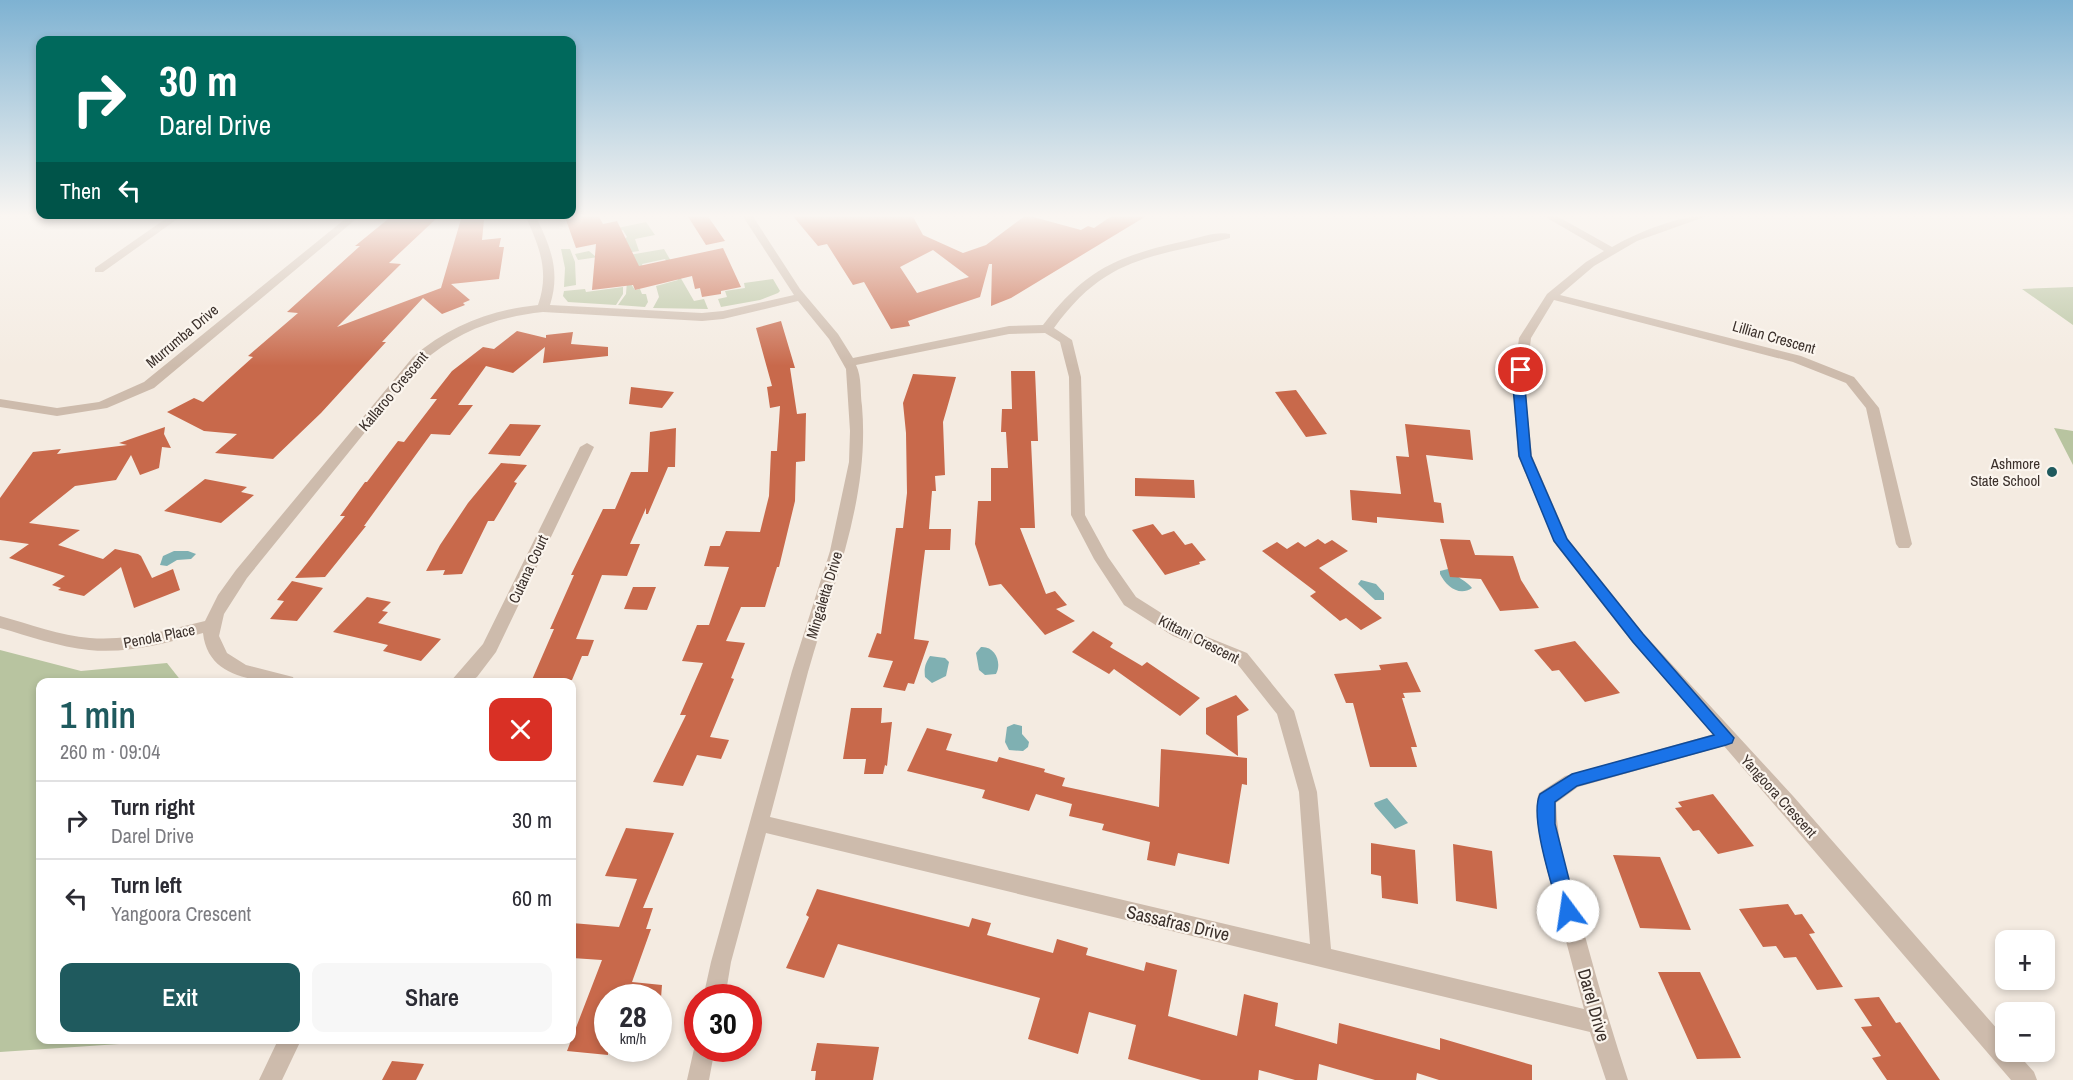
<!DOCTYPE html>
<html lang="en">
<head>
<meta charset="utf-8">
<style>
  body { margin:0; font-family:"Archivo Narrow",sans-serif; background:#f7f7f7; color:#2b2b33; height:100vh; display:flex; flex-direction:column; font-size:22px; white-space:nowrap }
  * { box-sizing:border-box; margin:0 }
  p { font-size:20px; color:#7c7c81 }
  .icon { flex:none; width:33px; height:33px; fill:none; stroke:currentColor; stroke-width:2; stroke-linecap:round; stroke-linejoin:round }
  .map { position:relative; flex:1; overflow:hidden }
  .panel { position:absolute; left:36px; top:678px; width:540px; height:366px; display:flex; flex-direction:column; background:#fff; border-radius:12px; box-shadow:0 3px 9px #0003 }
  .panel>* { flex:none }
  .banner { position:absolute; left:36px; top:36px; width:540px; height:183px; border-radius:12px; box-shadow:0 3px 9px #0003; background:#00695c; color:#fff; overflow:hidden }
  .fabs { position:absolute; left:1995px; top:930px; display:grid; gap:12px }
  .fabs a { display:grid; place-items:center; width:60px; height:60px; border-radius:12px; background:#fff; box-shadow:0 3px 9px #0003; font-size:30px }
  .speed { position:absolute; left:594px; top:984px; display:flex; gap:12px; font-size:30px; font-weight:700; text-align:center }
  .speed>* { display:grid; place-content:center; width:78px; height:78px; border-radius:50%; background:#fff; box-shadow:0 3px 9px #0003; line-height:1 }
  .speed small { font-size:15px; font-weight:400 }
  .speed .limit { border:9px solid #d22; background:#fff; color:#111 }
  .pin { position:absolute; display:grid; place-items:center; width:51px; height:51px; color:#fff; margin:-26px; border:3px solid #fff; border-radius:50%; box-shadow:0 2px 6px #0007 }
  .me { position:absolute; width:66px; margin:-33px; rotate:346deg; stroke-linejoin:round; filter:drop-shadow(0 0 4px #0008) }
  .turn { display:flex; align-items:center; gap:21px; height:126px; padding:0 24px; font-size:27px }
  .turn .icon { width:78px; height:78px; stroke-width:2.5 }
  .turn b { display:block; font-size:42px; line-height:51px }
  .then { display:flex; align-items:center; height:57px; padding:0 24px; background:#0003; gap:12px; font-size:22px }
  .round { display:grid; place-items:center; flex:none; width:63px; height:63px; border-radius:12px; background:#f7f7f7 }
  .overview { display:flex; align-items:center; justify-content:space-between; height:102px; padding:0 24px }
  h1 { font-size:36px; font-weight:600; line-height:45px; color:#1f5a5e }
  .action { display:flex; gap:12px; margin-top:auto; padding:12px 24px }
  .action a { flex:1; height:69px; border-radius:12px; background:#1f5a5e; color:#fff; font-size:24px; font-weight:600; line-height:69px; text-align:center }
  .action a+a { background:#f7f7f7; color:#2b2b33 }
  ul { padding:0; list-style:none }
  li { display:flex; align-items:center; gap:18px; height:78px; padding:0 24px; border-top:2px solid #e1e1e2 }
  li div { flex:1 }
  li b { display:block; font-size:22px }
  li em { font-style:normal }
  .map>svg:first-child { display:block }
</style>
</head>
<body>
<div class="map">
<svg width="2073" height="1080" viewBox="0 0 2073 1080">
  <rect width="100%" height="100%" fill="#f4ebe1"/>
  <path fill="#b8c4a0" d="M646 222 655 235 635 239 639 251 578 260 575 254 589 251 595 256 607 253 627 237 623 230 614 232 613 229Z
    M561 249H570L575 262 576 285 564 287 565 268Z
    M664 249 694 301 704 299 708 309 653 308 659 297 656 286 678 280 665 259 642 264 645 273 629 281 635 290 640 289 642 294H646L648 302 645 307 618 305 626 294 629 255Z
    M773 279 780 291 778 293 760 300 721 307 718 299 727 297 725 291 745 288 744 283Z
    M623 287V294L616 305 568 302 563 296 564 291 585 289 586 292Z
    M2073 287V325L2022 289Z
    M2054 428 2073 431V465Z
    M0 650 81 671 167 663 182 682H40V1040H179L0 1052Z"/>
  <path fill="#7fb0b2" d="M174 551H188L196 554 191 559 177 560 167 566 160 565 163 556Z
    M1448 569C1454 575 1469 583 1472 588 1459 597 1446 586 1440 574V571Z
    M1361 580 1376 584 1384 593V600H1375L1358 584Z
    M981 647C996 646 1002 664 996 674L985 675 979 670 976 653Z
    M930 656 945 658 949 662 946 676 932 683 925 677C924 668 925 664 930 656Z
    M1014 724 1022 726V734L1029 742 1028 747 1023 751 1009 750 1005 742 1007 727Z
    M1387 798 1408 823 1395 829 1375 806 1374 803Z"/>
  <path fill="#c8694b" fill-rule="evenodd" d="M393 215 438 217 389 263 401 264 337 327 441 288 461 219 484 220 482 240 501 238 499 247H504L499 279 451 284 470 300 463 303 465 305 442 314 423 298 382 342H386L321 413 273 459 215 453 237 434 204 431 167 412 194 398 203 402 253 357 248 356 298 313 287 312 360 246H355Z
    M575 215H598L603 224 617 221 639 266 723 248 741 287 721 291V294L702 297 700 288 695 289 692 276 635 290 633 285 592 290 596 244 576 248 566 220 576 218Z
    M687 215H707L725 241 706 245Z
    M792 215H912L923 235 963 253 986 245 1026 215 1081 230 1088 226 1094 228 1113 215H1148L1011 298 991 306 992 264H989L980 297 908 321 910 326 891 329 864 282 853 285 827 244 818 246ZM933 250 969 277 917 293 900 267Z
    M781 321 795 368H790L797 414 806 413 805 461 796 462 795 501 779 567H777L765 607H741L726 641 745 643 731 678 734 679 710 737 729 740 721 759 697 755 683 786 653 782 686 715H680L703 663 682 661 697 625H709L729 567 704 566 710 546H720L726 531 760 532 769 496 771 451H777L780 406 770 408 767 387 772 386 756 328Z
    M517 331 546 338V335L573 332 571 344 608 347V356L543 363 545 347 513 373 486 366 458 405H473L450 435 431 434 364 526H366L325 577 295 578 345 516H340L365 482H367L398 441 404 442 437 399H430L452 371 483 347 494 349Z
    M1011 371H1035L1038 441H1031L1035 528H1020L1046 594 1055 591 1067 605 1056 609 1075 621 1045 635 1001 584 989 586 975 544 978 501H991V468H1008L1006 432H1001L1002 409H1012Z
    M913 374 956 377 943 422 945 475 935 476 936 491H932L929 529H951L950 550H925L914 639 929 641 914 684 908 683 905 691 883 687 893 661 868 657 877 633 881 634 896 528H903L907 493 906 433 903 403Z
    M631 387 674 392 662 408 629 404Z
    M1296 390 1327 434 1306 437 1275 392Z
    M510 424 541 425 520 456 488 454Z
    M1405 424 1470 430 1473 460 1426 455 1434 502 1441 503 1444 523 1377 517V523L1352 520 1350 490 1401 494 1396 456 1409 457Z
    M165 427 164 434 171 448 162 447 159 468 140 475 131 455 116 480 75 486 29 523 80 530 58 545 103 559 115 549 138 554 141 556 152 578 173 569 180 590 134 608 121 567 84 596 58 590 61 588 52 585 65 576 9 558 29 544 0 540V498L33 452 61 449 57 454 127 445 119 443Z
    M676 428 675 467H668L648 514H646V508L630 544H640L627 576 602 575 576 639 594 640 588 656H582L572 680 531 682 554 629H550L574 575H571L603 509H615L631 472H648L650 432Z
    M501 463 527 465 514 482 517 483 494 521H488L462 574 443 575 445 570 426 571 440 545 468 503Z
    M1135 478 1194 480 1195 498 1135 496Z
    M205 479 247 487 241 492 254 495 221 523 164 511Z
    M1153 524 1162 535 1174 531 1185 545 1192 543 1206 560 1199 562 1200 564 1165 575 1132 530Z
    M1318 539 1325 544 1332 540 1348 551 1319 568 1382 618 1361 630 1346 618 1340 621 1310 596 1316 592 1262 551 1277 542 1287 549 1298 542 1305 547Z
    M1440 539 1470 540 1475 555 1513 556 1521 580 1539 608 1500 611 1481 579 1450 577Z
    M292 581 323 588 297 621 270 619 284 601 277 600Z
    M633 587H656L647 610 624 609Z
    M367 597 391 602 382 611 388 612 378 623 441 639 421 661 383 651 388 645 333 632Z
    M1093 631 1113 643 1110 647 1142 666 1147 662 1200 698 1180 716 1114 669 1109 674 1072 652Z
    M1575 641 1620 693 1585 702 1559 670 1552 671 1534 650Z
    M1407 662 1421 692 1403 693 1405 698H1402L1417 747H1411L1417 767H1370L1353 703H1346L1334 674 1381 670 1379 665Z
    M1236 695 1249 710 1237 716 1238 756 1206 734V708Z
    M851 708H882L881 723 892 722 887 766 885 765 883 774H864L866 759H843Z
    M927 728 952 734 946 750 997 762 999 757 1045 769 1044 772 1065 778 1062 786 1159 807 1161 749 1247 758V785L1242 784 1229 864 1178 853 1175 866 1147 860 1150 842 1102 830 1104 824 1069 816 1072 804 1036 794 1029 811 982 798 985 790 907 771Z
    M1713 794 1754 846 1718 854 1699 830 1693 831 1675 808 1682 807 1678 802Z
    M626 828 674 833 643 908H653L646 929H651L632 982 662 985 661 998H608V1055L567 1051 602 960 572 958V923L619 927 637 879 605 876Z
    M1371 843 1415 850 1418 904 1382 898 1381 876 1371 874Z
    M1453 844 1492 851 1497 909 1456 901Z
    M1613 855 1660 857 1691 930 1640 928Z
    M817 889 969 927 972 918 991 923 987 935 1053 953 1057 939 1088 948 1086 955 1144 971 1146 962 1177 970 1168 1016 1237 1036 1244 994 1278 1003 1275 1026 1337 1044 1339 1023 1440 1050V1038L1532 1065V1080H1439L1417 1073 1416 1080H1375L1319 1064 1317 1080H1295L1259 1070 1258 1080H1201L1128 1059 1136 1025 1089 1012 1078 1054 1028 1039 1040 998 838 944 824 978 786 968 809 917 806 915Z
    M1788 904 1795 915 1802 914 1815 933 1809 934 1843 987 1817 990 1796 957 1784 958 1776 946 1763 947 1739 909Z
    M1658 972H1700L1741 1058 1697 1059Z
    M1879 997 1896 1023 1900 1022 1940 1080H1887L1872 1058 1881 1056 1861 1027 1872 1026 1854 999Z
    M817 1043 879 1047 873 1080H815L816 1071H811Z
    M392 1061 424 1064 416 1080H382Z"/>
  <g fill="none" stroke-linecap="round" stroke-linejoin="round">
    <path fill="#cdbbac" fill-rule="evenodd" d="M171 215H183L103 272H95V268Z
      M350 215H361L154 388 107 408 57 416 0 407V399L57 408 99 402 144 382Z
      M525 215H535C550 245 561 271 550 305L702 313 723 311 794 295 742 215H752L800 289 838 334 853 358 1009 326 1043 325C1086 269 1117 256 1185 241 1198 238 1216 231 1230 234V238C1150 258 1106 256 1054 328L1072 340 1081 377 1085 515 1108 557 1136 597 1185 628 1247 653 1294 711 1317 792 1331 949 1584 1009 1544 858 1537 799 1539 793 1565 776 1714 734 1632 642 1556 545 1518 456 1513 387 1519 338 1547 294 1586 262 1604 251 1542 215H1555L1612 247C1638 232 1680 215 1710 215L1637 241 1594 266 1560 295 1801 356 1854 377 1879 408 1912 544 1909 548H1899L1896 544 1866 408 1846 383 1793 362 1554 300 1531 338 1525 387 1532 456 1568 539 1644 634 1793 796 2006 1039V1052H2016L2034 1072 2037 1080H2011L1724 746 1578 787 1556 803C1557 845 1570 884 1582 925 1596 977 1611 1029 1628 1080H1606L1590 1032 766 833 731 962 725 998H703L711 962 792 671 830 551 849 462 850 431 846 369 829 339 798 301 723 319 702 321 543 312C496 317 458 331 421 363L247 578 224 614 219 636 227 653 246 665 293 677 295 682C259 682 208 680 203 633 166 643 128 654 89 650 59 647 29 636 0 628V616C30 624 60 636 90 638 130 641 168 630 205 621L218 595 236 570 413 357C449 326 490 310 538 305 550 271 539 246 525 215ZM1045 333 1060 342 1069 377 1071 515 1094 559 1124 605 1173 636 1235 661 1277 714 1299 792 1310 944 770 817C783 769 795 720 808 672 833 584 870 499 862 406 860 393 862 377 856 365L1009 334Z
      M587 443 594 447 496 652 477 677 469 682H450L483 644 580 447Z
      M278 1040H301L282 1080H259Z
      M696 1040 698 1048H715L709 1080H687Z"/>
  </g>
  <linearGradient id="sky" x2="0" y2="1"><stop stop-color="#7eb2d2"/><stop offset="0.59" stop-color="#faf6f2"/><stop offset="1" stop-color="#faf6f2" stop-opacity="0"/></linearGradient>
  <rect width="2073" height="366" fill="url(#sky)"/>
  <path fill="#1a73e8" stroke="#114b97" stroke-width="1.5" d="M1521 367 1527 370 1525 387 1531 456 1567 539 1643 634 1734 738 1732 743 1726 745 1577 786 1555 802V824L1577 911 1574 917 1568 920 1561 917 1559 911C1552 885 1529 816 1540 794L1572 774 1714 735 1633 642 1554 541 1519 456 1513 387 1515 370Z"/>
  <circle fill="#1f5a5e" stroke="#fbf5ee" stroke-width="2" cx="2052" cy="472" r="6"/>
  <g text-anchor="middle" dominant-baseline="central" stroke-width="4.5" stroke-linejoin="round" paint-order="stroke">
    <g font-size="15" fill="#3b302b" stroke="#fbf5ee">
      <text transform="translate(182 336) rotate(-40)">Murrumba Drive</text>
      <text transform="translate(1774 337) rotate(16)">Lillian Crescent</text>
      <text transform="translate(393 391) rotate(-50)">Kallaroo Crescent</text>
      <text transform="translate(528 569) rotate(-65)">Cutana Court</text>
      <text transform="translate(824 595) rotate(-73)">Mingaletta Drive</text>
      <text transform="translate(159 636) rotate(-11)">Penola Place</text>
      <text transform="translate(1199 639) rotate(27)">Kittani Crescent</text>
      <text transform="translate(1779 796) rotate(48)">Yangoora Crescent</text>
    </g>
    <g font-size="15" fill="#3b302b" stroke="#fbf5ee" text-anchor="end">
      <text x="2040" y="463">Ashmore<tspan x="2040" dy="17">State School</tspan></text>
    </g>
    <g font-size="18" fill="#3b302b" stroke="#fbf5ee">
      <text transform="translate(1178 923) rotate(13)">Sassafras Drive</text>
      <text transform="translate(1594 1005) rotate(74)">Darel Drive</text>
    </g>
  </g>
</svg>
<div class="fabs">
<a>+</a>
<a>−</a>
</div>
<div class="speed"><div>28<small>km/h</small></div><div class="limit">30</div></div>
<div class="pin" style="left:1521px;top:370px;background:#d93025"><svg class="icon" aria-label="arrive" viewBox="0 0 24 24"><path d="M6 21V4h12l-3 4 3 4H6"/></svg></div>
<svg class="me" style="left:1568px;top:911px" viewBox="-20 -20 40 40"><circle r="19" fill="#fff"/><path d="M0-13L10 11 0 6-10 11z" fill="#1a73e8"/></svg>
<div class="banner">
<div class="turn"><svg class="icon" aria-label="right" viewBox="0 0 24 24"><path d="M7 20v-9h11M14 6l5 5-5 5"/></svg><div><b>30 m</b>Darel Drive</div></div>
<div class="then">Then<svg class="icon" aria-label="left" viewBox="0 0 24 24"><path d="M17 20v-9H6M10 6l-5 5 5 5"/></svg></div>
</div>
<section class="panel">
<div class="overview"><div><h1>1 min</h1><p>260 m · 09:04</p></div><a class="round" style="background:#d93025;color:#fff"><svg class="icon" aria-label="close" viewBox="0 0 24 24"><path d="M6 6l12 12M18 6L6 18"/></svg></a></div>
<ul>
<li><svg class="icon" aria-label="right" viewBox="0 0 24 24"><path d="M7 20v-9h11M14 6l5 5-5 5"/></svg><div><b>Turn right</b><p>Darel Drive</p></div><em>30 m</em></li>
<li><svg class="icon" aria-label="left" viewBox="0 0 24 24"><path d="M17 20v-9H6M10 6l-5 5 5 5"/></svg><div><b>Turn left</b><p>Yangoora Crescent</p></div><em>60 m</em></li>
</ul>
<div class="action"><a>Exit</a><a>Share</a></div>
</section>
</div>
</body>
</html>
